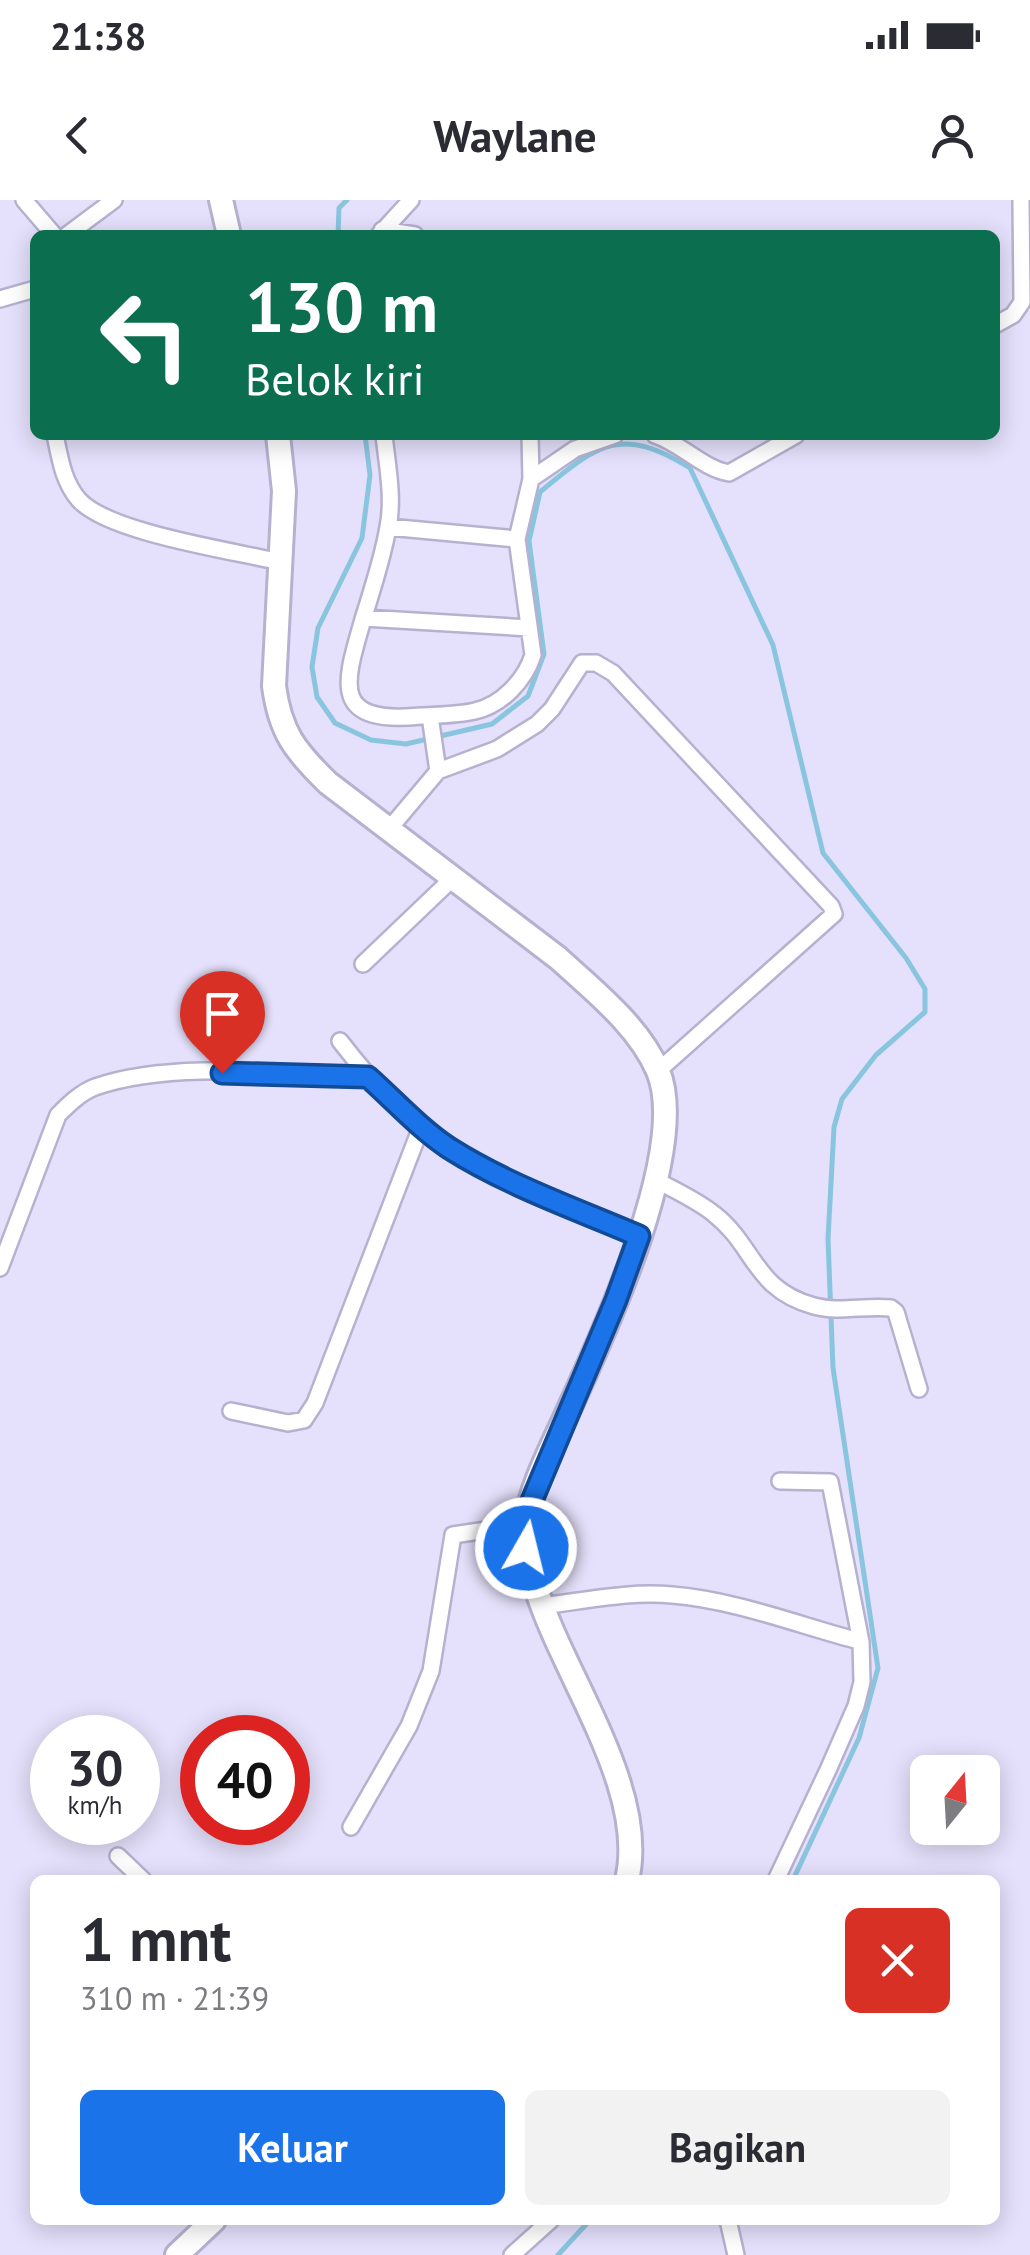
<!DOCTYPE html>
<html lang="id">
<head>
<meta charset="utf-8">
<style>
  body { margin:0; font-family:"PT Sans",sans-serif; background:#f2f2f3; color:#2b2b33; height:100vh; display:flex; flex-direction:column; font-size:38px; white-space:nowrap }
  * { box-sizing:border-box; margin:0 }
  p { font-size:32px; color:#7c7c81 }
  .icon { flex:none; width:55px; height:55px; fill:none; stroke:currentColor; stroke-width:2; stroke-linecap:round; stroke-linejoin:round }
  .map { position:relative; flex:1; overflow:hidden }
  .sheet { position:absolute; left:30px; top:1675px; width:970px; height:350px; display:flex; flex-direction:column; background:#fff; border-radius:15px; box-shadow:0 5px 25px #0003 }
  .sheet>* { flex:none }
  .top-card { position:absolute; left:30px; top:30px; width:970px; height:210px; border-radius:15px; box-shadow:0 5px 25px #0003; background:#0b6e4f; color:#fff; overflow:hidden }
  .needle { width:65px; rotate:18deg }
  .buttons { position:absolute; left:910px; top:1555px; display:grid; gap:20px }
  .buttons a { display:grid; place-items:center; width:90px; height:90px; border-radius:15px; background:#fff; box-shadow:0 5px 25px #0003; font-size:50px }
  .speed { position:absolute; left:30px; top:1515px; display:flex; gap:20px; font-size:50px; font-weight:700; text-align:center }
  .speed>* { display:grid; place-content:center; width:130px; height:130px; border-radius:50%; background:#fff; box-shadow:0 5px 25px #0003; line-height:1 }
  .speed small { font-size:25px; font-weight:400 }
  .speed .limit { border:15px solid #d22; background:#fff; color:#111 }
  .pin { position:absolute; display:grid; place-items:center; width:85px; height:85px; color:#fff; margin:-102px -42px; border-radius:50% 50% 50% 0; rotate:-45deg; box-shadow:0 0 10px #0007 }
  .pin .icon { rotate:45deg }
  .me { position:absolute; width:110px; margin:-55px; rotate:8deg; stroke-linejoin:round; filter:drop-shadow(0 0 8px #0008) }
  .turn { display:flex; align-items:center; gap:35px; height:210px; padding:0 50px; font-size:45px }
  .turn .icon { width:130px; height:130px; stroke-width:2.5 }
  .turn b { display:block; font-size:70px; line-height:85px }
  .round { display:grid; place-items:center; flex:none; width:105px; height:105px; border-radius:15px; background:#f2f2f3 }
  .overview { display:flex; align-items:center; justify-content:space-between; height:170px; padding:0 50px }
  h1 { font-size:60px; font-weight:700; line-height:75px }
  .cta { display:flex; gap:20px; margin-top:auto; padding:20px 50px }
  .cta a { flex:1; height:115px; border-radius:15px; background:#1a73e8; color:#fff; font-size:40px; font-weight:700; line-height:115px; text-align:center }
  .cta a+a { background:#f2f2f3; color:#2b2b33 }
  .status { display:flex; justify-content:space-between; align-items:center; height:70px; padding:0 50px; background:#fff; direction:ltr }
  .status svg { height:28px; fill:currentColor }
  header { display:flex; justify-content:space-between; align-items:center; height:130px; padding:0 50px; background:#fff; font-size:45px; font-weight:700 }
  .map>svg:first-child { display:block }
</style>
</head>
<body>
<div class="status"><b>21:38</b><svg viewBox="0 0 49 12"><path d="M0 12V9h3v3zM5 12V6h3v6zM10 12V3h3v9zM15 12V0h3v12zM26 1h20v11H26zM47 4h2v5h-2z"/></svg></div>
<header><svg class="icon" aria-label="back" viewBox="0 0 24 24"><path d="M15 5l-7 7 7 7"/></svg>Waylane<svg class="icon" aria-label="person" viewBox="0 0 24 24"><circle cx="12" cy="8" r="4"/><path d="M4 21q1-7 8-7t8 7"/></svg></header>
<div class="map">
<svg width="1030" height="2055" viewBox="0 0 1030 2055">
  <rect width="100%" height="100%" fill="#e5e0fb"/>
  <g fill="none" stroke-linecap="round" stroke-linejoin="round">
    <path stroke="#8ac5df" stroke-width="5" d="M338 35 339 8 347 0
      M365 235 370 275 362 338 318 428 312 467 317 497 335 523 371 540 406 544 492 524 528 496 544 454 529 341 540 292C597 245 620 224 690 268L773 445 823 653 906 758 925 789V812L876 855 842 899 834 927 828 1039 833 1168 878 1468 859 1538 793 1680
      M558 2055 590 2020"/>
    <g stroke="#b7b1d0" stroke-width="20">
      <path id="street" d="M24 0 54 35
        M382 30 415 35
        M67 35 114 0
        M379 35 411 0
        M0 99 35 89
        M995 125 1013 115 1022 102 1021 0
        M55 235C60 258 63 282 79 300 109 333 234 351 280 362
        M384 235C387 264 394 298 388 327 383 357 373 387 364 416 345 482 328 525 421 516 438 515 458 515 475 511 502 505 525 480 533 455L517 339 531 279 530 235
        M655 235C682 244 702 268 729 273L796 235
        M531 279 575 249 615 235
        M388 327 517 339
        M364 418 529 428
        M430 516 438 571
        M390 628 438 571 497 549 537 524 552 509 582 463H596L613 473 831 706 834 714 658 871
        M363 764 454 677
        M340 841C371 881 406 921 450 948 508 985 576 1009 639 1036
        M654 979C674 990 697 1000 714 1014 755 1046 754 1090 814 1106 839 1113 866 1105 891 1108L896 1112 919 1189
        M0 1068 58 915C69 904 80 893 95 887 171 860 287 874 368 877
        M231 1211 288 1223 304 1220 315 1203 421 927
        M541 1406C584 1401 628 1391 672 1395 735 1400 798 1425 859 1441
        M351 1627 409 1526 431 1471 453 1335 525 1324
        M118 1656 143 1680
        M776 1680 828 1570 856 1506 862 1482 861 1442 830 1282 780 1281
        M728 2020 736 2055
        M512 2055 551 2020"/>
    </g>
    <g stroke="#b7b1d0" stroke-width="28">
      <path id="secondary" d="M221 0 229 35
        M278 235 284 291 274 486C280 532 295 551 328 583L558 758C593 790 639 826 658 871 690 948 603 1135 569 1209 555 1241 530 1287 526 1322 523 1342 529 1362 534 1381 559 1471 649 1587 627 1680
        M177 2055 214 2020"/>
    </g>
    <use href="#street" stroke="#fff" stroke-width="15"/>
    <use href="#secondary" stroke="#fff" stroke-width="22"/>
  </g>
  <g fill="none" stroke-linecap="round" stroke-linejoin="round">
    <g stroke="#114b97" stroke-width="25">
      <path id="route" d="M222 873 368 877C395 901 419 928 449 948 507 985 576 1009 639 1036L616 1100 528 1310 526 1348"/>
    </g>
    <use href="#route" stroke="#1a73e8" stroke-width="18"/>
  </g>
</svg>
<div class="buttons">
<a><svg class="needle" viewBox="-14 -14 28 28"><path d="M0-13l5 13h-10z" fill="#e53935"/><path d="M0 13l5-13h-10z" fill="#7c7c81"/></svg></a>
</div>
<div class="speed"><div>30<small>km/h</small></div><div class="limit">40</div></div>
<div class="pin" style="left:222px;top:873px;background:#d93025"><svg class="icon" aria-label="arrive" viewBox="0 0 24 24"><path d="M6 21V4h12l-3 4 3 4H6"/></svg></div>
<svg class="me" style="left:526px;top:1348px" viewBox="-20 -20 40 40"><circle r="17" fill="#1a73e8" stroke="#fff" stroke-width="3"/><path d="M0-11L8 9 0 5-8 9z" fill="#fff"/></svg>
<div class="top-card">
<div class="turn"><svg class="icon" aria-label="left" viewBox="0 0 24 24"><path d="M17 20v-9H6M10 6l-5 5 5 5"/></svg><div><b>130 m</b>Belok kiri</div></div>
</div>
<section class="sheet">
<div class="overview"><div><h1>1 mnt</h1><p>310 m · 21:39</p></div><a class="round" style="background:#d93025;color:#fff"><svg class="icon" aria-label="close" viewBox="0 0 24 24"><path d="M6 6l12 12M18 6L6 18"/></svg></a></div>
<div class="cta"><a>Keluar</a><a>Bagikan</a></div>
</section>
</div>
</body>
</html>
